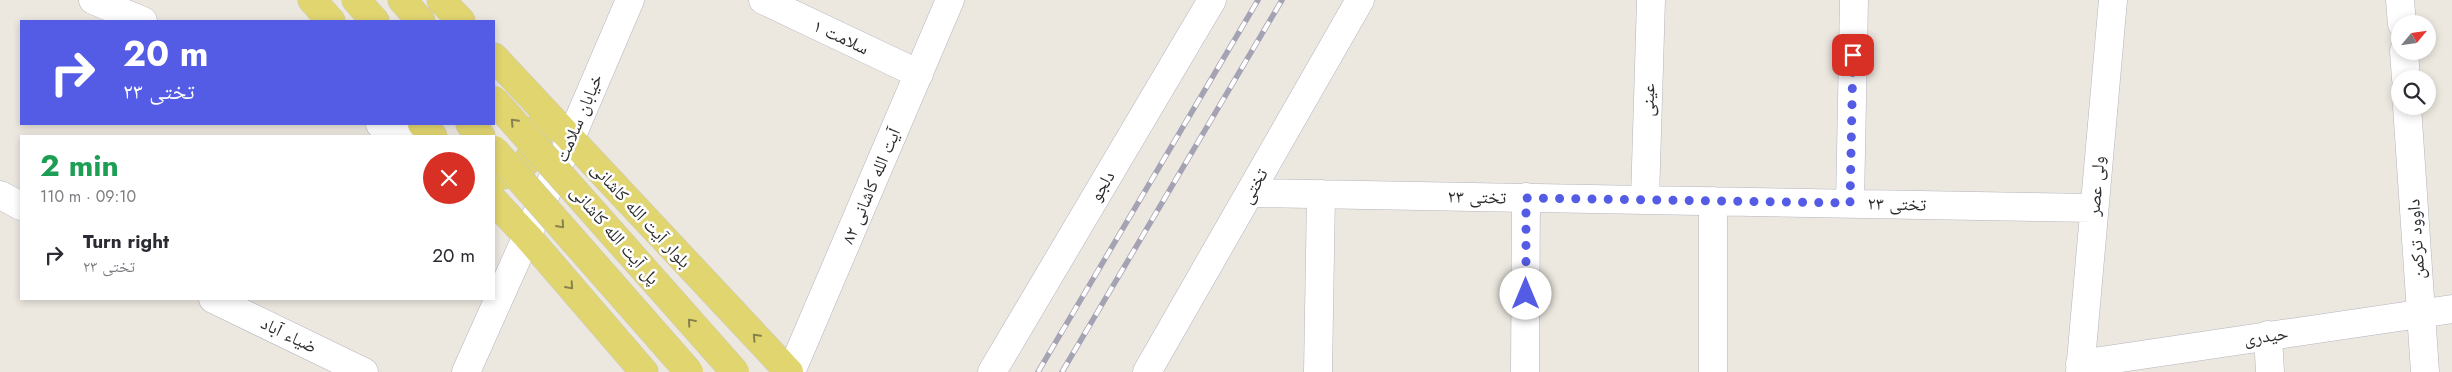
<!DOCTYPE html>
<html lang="en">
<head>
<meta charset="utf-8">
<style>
  body { margin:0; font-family:Jost,"Noto Naskh Arabic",sans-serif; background:#f7f7f7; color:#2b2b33; height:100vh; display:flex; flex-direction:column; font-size:19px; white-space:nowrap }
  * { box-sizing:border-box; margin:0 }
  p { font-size:16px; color:#7c7c81 }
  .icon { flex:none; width:28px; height:28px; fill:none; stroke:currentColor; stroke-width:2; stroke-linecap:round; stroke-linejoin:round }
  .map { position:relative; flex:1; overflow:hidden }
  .drawer { position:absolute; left:20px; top:135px; width:475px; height:165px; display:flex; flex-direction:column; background:#fff; border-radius:0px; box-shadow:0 2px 8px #0003 }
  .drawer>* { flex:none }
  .banner { position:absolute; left:20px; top:20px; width:475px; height:105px; border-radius:0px; box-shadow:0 2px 8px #0003; background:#545ce5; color:#fff; overflow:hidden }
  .needle { width:32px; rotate:61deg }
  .buttons { position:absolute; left:2391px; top:15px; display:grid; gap:10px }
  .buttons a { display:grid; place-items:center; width:45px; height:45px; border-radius:50%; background:#fff; box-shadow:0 2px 8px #0003; font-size:25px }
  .pin { position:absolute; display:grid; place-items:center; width:42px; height:42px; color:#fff; margin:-21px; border-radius:10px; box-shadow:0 2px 8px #0006 }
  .me { position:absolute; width:55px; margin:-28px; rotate:0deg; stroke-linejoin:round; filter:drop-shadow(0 0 4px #0008) }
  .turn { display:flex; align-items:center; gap:18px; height:105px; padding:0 20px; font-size:22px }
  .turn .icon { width:65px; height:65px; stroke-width:2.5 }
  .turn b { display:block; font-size:35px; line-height:42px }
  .round { display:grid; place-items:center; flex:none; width:52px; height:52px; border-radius:26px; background:#f7f7f7 }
  .headline { display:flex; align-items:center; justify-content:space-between; height:85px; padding:0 20px }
  h1 { font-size:30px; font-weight:700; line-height:38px; color:#1e9e55 }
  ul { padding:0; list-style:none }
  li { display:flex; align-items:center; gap:15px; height:70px; padding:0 20px }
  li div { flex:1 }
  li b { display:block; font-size:19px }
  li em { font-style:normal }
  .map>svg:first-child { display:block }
</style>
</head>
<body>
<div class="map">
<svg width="2452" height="372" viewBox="0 0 2452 372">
  <rect width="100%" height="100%" fill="#ece8e0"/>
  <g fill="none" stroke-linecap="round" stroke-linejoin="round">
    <g stroke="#b3b4be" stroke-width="29">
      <path id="minor" d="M93 0 143 21
        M763 0 919 74
        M2400 0 2402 24
        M2404 51 2406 79
        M2407 106 2425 372
        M380 124 408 136
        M1250 193 2094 208
        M0 195 21 206
        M1645 199 1651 0
        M1850 203 1854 0
        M213 299 364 372
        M2268 335 2270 372
        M2080 364 2452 309
        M466 372 570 140 630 0
        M791 372 950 0
        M992 372 1212 0
        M1147 372 1360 0
        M1318 372 1321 194
        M1525 372 1526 197
        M1713 372V201
        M2080 372 2113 0"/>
    </g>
    <g stroke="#c8c8c8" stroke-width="29">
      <path id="major" d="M312 0 331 21
        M356 0 375 21
        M402 0 421 21
        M441 0 461 21
        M494 57 789 372
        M422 124 433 136
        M470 124 481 136
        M494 177C523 173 538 155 540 126
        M494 201 527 236 644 372"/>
    </g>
    <use href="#minor" stroke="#fff" stroke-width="28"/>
    <use href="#major" stroke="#e1d570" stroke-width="28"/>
    <g stroke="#a3a3b4" stroke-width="5.5">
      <path id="rail" d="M1038 372 1258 0
        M1062 372 1282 0"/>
    </g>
    <use href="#rail" stroke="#fff" stroke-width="4" stroke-dasharray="11" stroke-linecap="butt"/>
    <g stroke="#c8c8c8" stroke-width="29" stroke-linecap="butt">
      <path id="major-bridge" d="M494 100 735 372
        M494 150 689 372"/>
    </g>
    <use href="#major-bridge" stroke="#e1d570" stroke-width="28"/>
  </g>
  <defs><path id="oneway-chevron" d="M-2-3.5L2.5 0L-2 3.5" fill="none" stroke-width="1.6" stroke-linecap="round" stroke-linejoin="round" transform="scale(1.25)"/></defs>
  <g stroke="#86804e">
    <use href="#oneway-chevron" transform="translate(514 122) rotate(-133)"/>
    <use href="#oneway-chevron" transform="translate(561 225) rotate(49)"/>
    <use href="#oneway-chevron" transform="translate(570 286) rotate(49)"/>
    <use href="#oneway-chevron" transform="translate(691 322) rotate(-131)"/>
    <use href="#oneway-chevron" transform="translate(756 337) rotate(-133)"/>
  </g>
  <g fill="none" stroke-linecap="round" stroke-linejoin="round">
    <path stroke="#545ce5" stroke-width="9" stroke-dasharray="0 16.2" d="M1526 294V198L1850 203 1853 55"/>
  </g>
  <g text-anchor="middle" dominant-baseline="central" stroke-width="5" stroke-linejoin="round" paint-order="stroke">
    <g font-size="18" fill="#2c2c2c" stroke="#fff">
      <text transform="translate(841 37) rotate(25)">سلامت ۱</text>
      <text transform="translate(1648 100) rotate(-88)">عینی</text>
      <text transform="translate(579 118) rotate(-67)">خیابان سلامت</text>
      <text transform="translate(871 186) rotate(-67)">آیت الله کاشانی ۸۲</text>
      <text transform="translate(1102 186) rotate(-59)">دلجو</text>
      <text transform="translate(1254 186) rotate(-60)">تختی</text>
      <text transform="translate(2096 186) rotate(-85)">ولی عصر</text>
      <text transform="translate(1477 197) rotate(1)">تختی ۲۳</text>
      <text transform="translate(1897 204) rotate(1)">تختی ۲۳</text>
      <text transform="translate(641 215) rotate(47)">بلوار آیت الله کاشانی</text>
      <text transform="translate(615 235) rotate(49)">پل آیت الله کاشانی</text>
      <text transform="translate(2416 239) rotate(-94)">داوود ترکمن</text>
      <text transform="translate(289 335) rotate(26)">ضیاء آباد</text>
      <text transform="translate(2266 336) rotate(-8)">حیدری</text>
    </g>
  </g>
</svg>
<div class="buttons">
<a><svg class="needle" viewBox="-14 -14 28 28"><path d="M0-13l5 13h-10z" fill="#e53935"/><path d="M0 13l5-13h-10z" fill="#7c7c81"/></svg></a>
<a><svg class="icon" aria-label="search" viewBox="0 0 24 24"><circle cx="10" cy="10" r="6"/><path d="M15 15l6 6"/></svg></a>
</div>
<div class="pin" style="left:1853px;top:55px;background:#d93025"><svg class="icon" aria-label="arrive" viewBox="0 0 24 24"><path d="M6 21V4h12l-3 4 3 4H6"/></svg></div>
<svg class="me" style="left:1526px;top:294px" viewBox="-20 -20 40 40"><circle r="19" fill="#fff"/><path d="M0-13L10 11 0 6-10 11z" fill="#545ce5"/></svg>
<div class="banner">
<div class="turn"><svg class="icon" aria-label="right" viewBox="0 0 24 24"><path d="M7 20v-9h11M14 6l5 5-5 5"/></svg><div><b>20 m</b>تختی ۲۳</div></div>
</div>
<section class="drawer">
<div class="headline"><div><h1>2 min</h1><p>110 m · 09:10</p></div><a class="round" style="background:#d93025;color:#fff"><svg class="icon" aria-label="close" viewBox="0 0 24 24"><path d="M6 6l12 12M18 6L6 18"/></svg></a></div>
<ul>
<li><svg class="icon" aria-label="right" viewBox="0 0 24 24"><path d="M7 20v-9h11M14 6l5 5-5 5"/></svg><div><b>Turn right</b><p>تختی ۲۳</p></div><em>20 m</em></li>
</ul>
</section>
</div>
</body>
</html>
